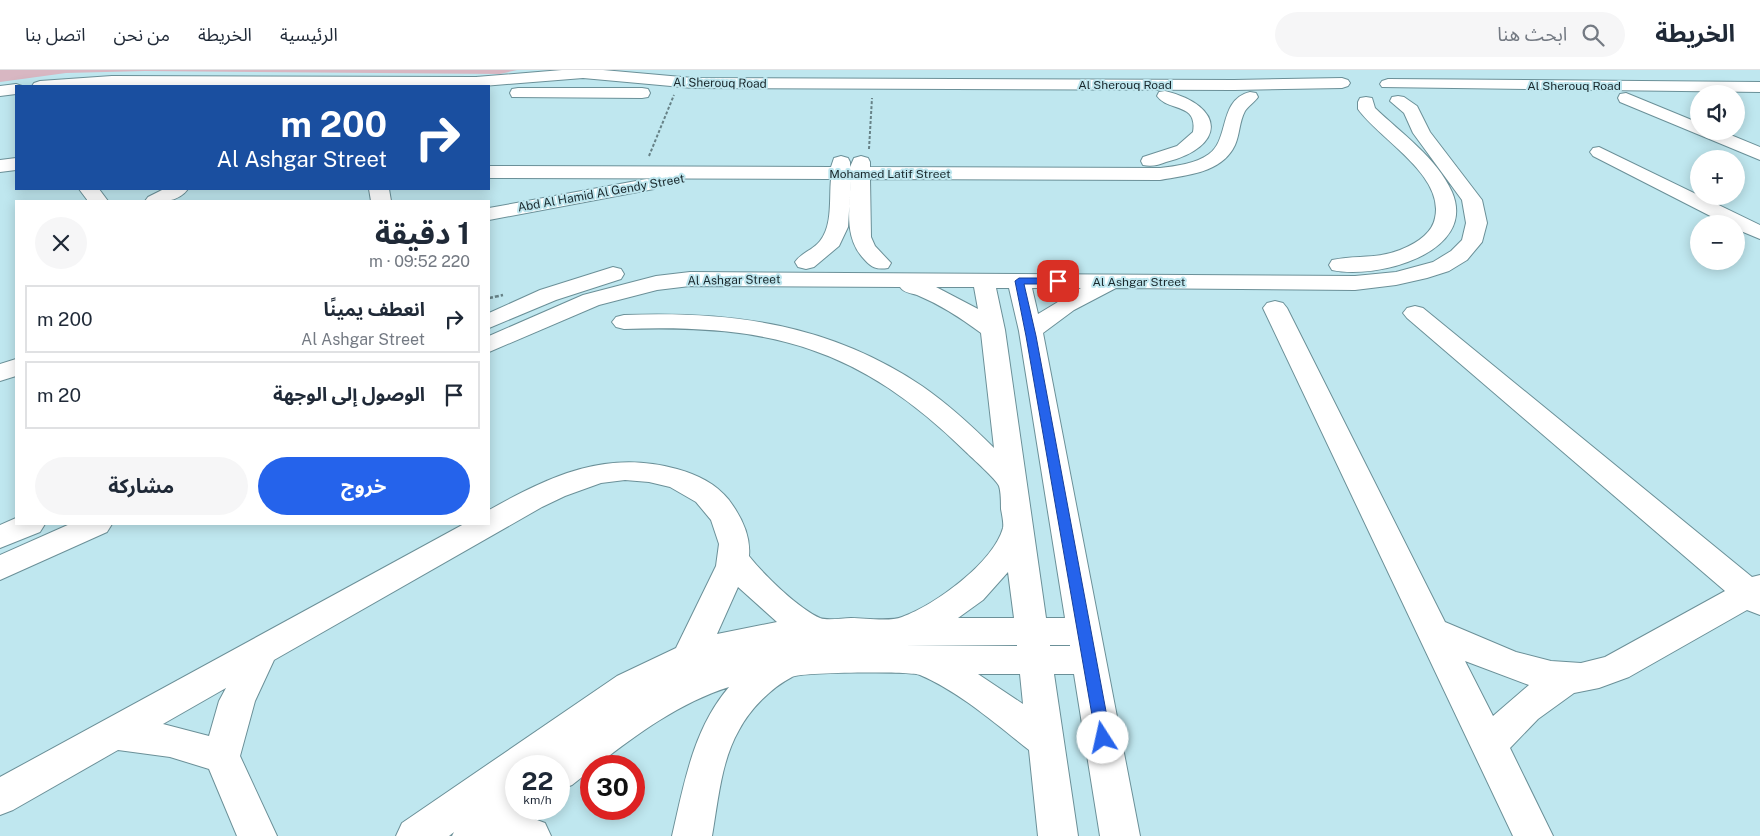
<!DOCTYPE html>
<html lang="ar">
<head>
<meta charset="utf-8">
<style>
  body { margin:0; font-family:"Public Sans","Noto Sans Arabic",sans-serif; background:#f6f6f7; color:#1f2937; direction:rtl; height:100vh; display:flex; flex-direction:column; font-size:19px; white-space:nowrap }
  * { box-sizing:border-box; margin:0 }
  p { font-size:16px; color:#747a83 }
  .icon { flex:none; width:28px; height:28px; fill:none; stroke:currentColor; stroke-width:2; stroke-linecap:round; stroke-linejoin:round }
  .map { position:relative; flex:1; overflow:hidden; direction:ltr }
  .details { position:absolute; left:15px; top:130px; width:475px; height:325px; display:flex; flex-direction:column; background:#fff; border-radius:0px; box-shadow:0 2px 12px #0003; direction:rtl }
  .details>* { flex:none }
  .top-card { position:absolute; left:15px; top:15px; width:475px; height:105px; border-radius:0px; box-shadow:0 2px 12px #0003; direction:rtl; background:#1a4fa0; color:#fff; overflow:hidden }
  .controls { position:absolute; left:1690px; top:15px; display:grid; gap:10px }
  .controls a { display:grid; place-items:center; width:55px; height:55px; border-radius:50%; background:#fff; box-shadow:0 2px 12px #0003; font-size:25px }
  .speed { position:absolute; left:505px; top:685px; display:flex; gap:10px; font-size:25px; font-weight:700; text-align:center }
  .speed>* { display:grid; place-content:center; width:65px; height:65px; border-radius:50%; background:#fff; box-shadow:0 2px 12px #0003; line-height:1 }
  .speed small { font-size:12px; font-weight:400 }
  .speed .limit { border:8px solid #d22; background:#fff; color:#111 }
  .pin { position:absolute; display:grid; place-items:center; width:42px; height:42px; color:#fff; margin:-21px; border-radius:10px; box-shadow:0 2px 8px #0006 }
  .me { position:absolute; width:55px; margin:-28px; rotate:350deg; stroke-linejoin:round; filter:drop-shadow(0 0 4px #0008) }
  .turn { display:flex; align-items:center; gap:18px; height:105px; padding:0 20px; font-size:22px }
  .turn .icon { width:65px; height:65px; stroke-width:2.5 }
  .turn b { display:block; font-size:35px; line-height:42px }
  .round { display:grid; place-items:center; flex:none; width:52px; height:52px; border-radius:26px; background:#f6f6f7 }
  .headline { display:flex; align-items:center; justify-content:space-between; height:85px; padding:0 20px }
  h1 { font-size:30px; font-weight:700; line-height:38px }
  .action { display:flex; gap:10px; margin-top:auto; padding:10px 20px }
  .action a { flex:1; height:58px; border-radius:30px; background:#2563eb; color:#fff; font-size:20px; font-weight:700; line-height:58px; text-align:center }
  .action a+a { background:#f6f6f7; color:#1f2937 }
  ul { padding:0; list-style:none }
  li { display:flex; align-items:center; gap:15px; height:68px; margin:0 10px 8px; padding:0 10px; border:2px solid #e0e1e3; border-radius:0px }
  li div { flex:1 }
  li b { display:block; font-size:19px }
  li em { font-style:normal }
  header { display:flex; align-items:center; gap:30px; box-sizing:border-box; height:70px; padding:0 25px; background:#fff; border-bottom:1px solid #e0e1e3 }
  header strong { font-size:24px }
  nav { display:flex; gap:28px; margin-inline-start:auto; font-size:18px }
  .search { width:350px; height:45px; background:#f6f6f7; display:flex; align-items:center; gap:12px; box-sizing:border-box; padding:0 18px; border-radius:28px; color:#747a83; font-size:19px }
  .map>svg:first-child { display:block }
</style>
</head>
<body>
<header>
<strong>الخريطة</strong>
<div class="search"><svg class="icon" aria-label="search" viewBox="0 0 24 24"><circle cx="10" cy="10" r="6"/><path d="M15 15l6 6"/></svg>ابحث هنا</div>
<nav><a>الرئيسية</a><a>الخريطة</a><a>من نحن</a><a>اتصل بنا</a></nav>
</header>
<div class="map">
<svg width="1760" height="766" viewBox="0 0 1760 766">
  <rect width="100%" height="100%" fill="#bfe7ef"/>
  <path fill="#d8b7c2" d="M0 0H517L500 4 145 1 66 3 0 12Z"/>
  <g fill="none" stroke-linecap="round" stroke-linejoin="round">
    <g stroke="#6b9098" stroke-width="2">
      <path id="minor" d="M562 0H603L693 8 1234 10 1342 8 1348 10 1350 13 1348 16 1342 18 1234 20 693 18 583 8 483 16H32L34 13 40 11 112 6 476 7Z
        M1388 9 1760 12V22L1382 17 1380 14 1382 11Z
        M16 14 22 16H16V24L0 26V16Z
        M518 18H642L648 19 650 23 648 27 642 28 512 27 510 23 512 19Z
        M1165 21C1226 36 1226 77 1166 92 1158 95 1152 97 1143 95L1141 91 1143 87 1177 76 1193 62C1198 32 1168 42 1157 26L1159 22Z
        M1250 22 1256 23 1258 27C1255 32 1248 36 1245 41 1239 52 1240 64 1235 75 1222 103 1187 105 1160 110L870 109 871 167 875 176 891 193 888 198C876 200 871 197 864 189 843 167 850 136 851 109L848 157 839 176 814 197 806 199 798 197 795 192C801 183 813 180 820 171 833 155 829 128 831 109L489 108V96L831 97 834 88 841 86 848 88 850 92V97L854 88 861 86 868 88 870 92V97L1160 98C1176 96 1195 94 1209 84 1230 69 1218 30 1250 22Z
        M1626 23 1699 53V61H1721L1760 77V90L1620 32 1618 28 1620 24Z
        M1398 26 1404 27 1417 36 1430 62 1482 130 1487 153 1482 172 1467 190 1449 201 1427 208 1396 215 1355 220 1116 218 1074 240 1043 263 1140 766H1100L1074 604H1054L1078 766H1038L1029 680C996 654 958 621 920 605 911 601 800 602 792 607 771 618 750 639 739 660 721 691 718 732 712 766H672C684 714 693 659 729 617 679 633 637 664 596 696H591V700L572 715 559 720V696H516V739H533L529 747 545 753 551 766H452L454 762 449 766H396L402 753 617 606 676 578 716 496 719 474 711 450 696 432 670 417 649 412 625 410 601 413 565 426 542 437 274 590 255 631 240 686 277 766H237L209 699 170 687 118 680 13 740 0 745V707L464 454H489V440C550 406 606 379 677 399 698 405 715 413 729 430 741 446 751 466 749 486 765 506 797 537 820 548 828 551 842 548 851 548 864 548 890 552 902 547 935 535 993 493 1003 458 1004 453 1002 445 1001 439 1001 432 1001 422 999 416 996 409 972 388 966 382 859 277 771 254 624 259L616 257 612 252 616 247 624 245C733 241 830 254 922 316 948 334 972 356 994 378L981 263C961 248 941 235 917 225 911 223 904 223 900 217L690 216 657 220 599 235 489 282V266L583 225 656 206 690 202 1355 206 1396 202 1433 192 1451 181 1462 170 1466 153 1462 130 1413 63 1404 43 1390 31 1392 27ZM936 217H974L978 239ZM996 218H1009L1019 261 1065 548H1046L1005 260ZM1032 218H1081L1038 244ZM1008 502 1014 548H958L983 530ZM738 517 777 552 717 564ZM904 575H1017V576ZM1050 575H1070V576H1050ZM978 604H1020L1023 634ZM226 618 219 631 209 666 163 654Z
        M1366 27 1372 28 1375 38C1401 63 1437 88 1452 122 1478 183 1376 210 1332 200L1329 195 1332 190C1355 185 1378 189 1400 180 1415 174 1432 164 1435 148 1445 105 1379 69 1358 39V32L1360 28Z
        M1599 77 1760 155V169L1736 159V154H1726L1593 86 1590 82 1593 78Z
        M16 88V100L0 102V90Z
        M647 109 654 111 657 115 654 119 489 150V138Z
        M79 119H99L108 131H88Z
        M164 119H188C178 133 160 132 145 131L148 127Z
        M369 119H389L391 131H371Z
        M613 197 621 199 624 204 621 209 556 230 489 258V243L540 220Z
        M1275 231 1283 233 1287 238 1445 552 1516 582 1551 591 1581 593 1605 587 1725 521 1407 248 1403 243 1407 238 1415 236 1423 238 1752 507 1760 505V545L1747 540 1629 607 1599 618 1574 623 1538 649 1510 678 1553 766H1513L1263 238 1267 233ZM1465 591 1529 615 1493 646Z
        M16 289V306L0 311V294Z
        M16 448V454H45L40 462 0 478V455Z
        M70 454H112L107 462 0 510V485Z"/>
    </g>
    <path stroke="#678287" stroke-width="2" stroke-dasharray="3 2" stroke-linecap="butt" d="M869 79 872 28
      M649 86 674 25"/>
    <path stroke="#678287" stroke-width="2.5" stroke-dasharray="4 2" stroke-linecap="butt" d="M489 228 503 225"/>
    <use href="#minor" fill="#fff" fill-rule="evenodd"/>
  </g>
  <path fill="#2563eb" stroke="#184099" d="M1019 208H1058L1063 211 1058 214H1024L1036 266 1111 668 1108 673 1103 675 1098 673 1096 668 1026 266 1015 211Z"/>
  <g text-anchor="middle" dominant-baseline="central" stroke-width="4" stroke-linejoin="round" paint-order="stroke">
    <g font-size="12" fill="#19282c" stroke="#bfe7ef">
      <text transform="translate(720 13) rotate(1)">Al Sherouq Road</text>
      <text x="1125" y="15">Al Sherouq Road</text>
      <text x="1574" y="16">Al Sherouq Road</text>
      <text x="890" y="104">Mohamed Latif Street</text>
      <text transform="translate(601 123) rotate(-10)">Abd Al Hamid Al Gendy Street</text>
      <text transform="translate(734 210) rotate(-1)">Al Ashgar Street</text>
      <text x="1139" y="212">Al Ashgar Street</text>
    </g>
  </g>
</svg>
<div class="controls">
<a><svg class="icon" aria-label="sound" viewBox="0 0 24 24"><path d="M4 9h4l5-4v14l-5-4H4zM17 9q2 3 0 6"/></svg></a>
<a>+</a>
<a>−</a>
</div>
<div class="speed"><div>22<small>km/h</small></div><div class="limit">30</div></div>
<div class="pin" style="left:1058px;top:211px;background:#d93025"><svg class="icon" aria-label="arrive" viewBox="0 0 24 24"><path d="M6 21V4h12l-3 4 3 4H6"/></svg></div>
<svg class="me" style="left:1103px;top:668px" viewBox="-20 -20 40 40"><circle r="19" fill="#fff"/><path d="M0-13L10 11 0 6-10 11z" fill="#2563eb"/></svg>
<div class="top-card">
<div class="turn"><svg class="icon" aria-label="right" viewBox="0 0 24 24"><path d="M7 20v-9h11M14 6l5 5-5 5"/></svg><div><b>200 m</b>Al Ashgar Street</div></div>
</div>
<section class="details">
<div class="headline"><div><h1>1 دقيقة</h1><p>220 m · 09:52</p></div><a class="round"><svg class="icon" aria-label="close" viewBox="0 0 24 24"><path d="M6 6l12 12M18 6L6 18"/></svg></a></div>
<ul>
<li><svg class="icon" aria-label="right" viewBox="0 0 24 24"><path d="M7 20v-9h11M14 6l5 5-5 5"/></svg><div><b>انعطف يمينًا</b><p>Al Ashgar Street</p></div><em>200 m</em></li>
<li><svg class="icon" aria-label="arrive" viewBox="0 0 24 24"><path d="M6 21V4h12l-3 4 3 4H6"/></svg><div><b>الوصول إلى الوجهة</b></div><em>20 m</em></li>
</ul>
<div class="action"><a>خروج</a><a>مشاركة</a></div>
</section>
</div>
</body>
</html>
